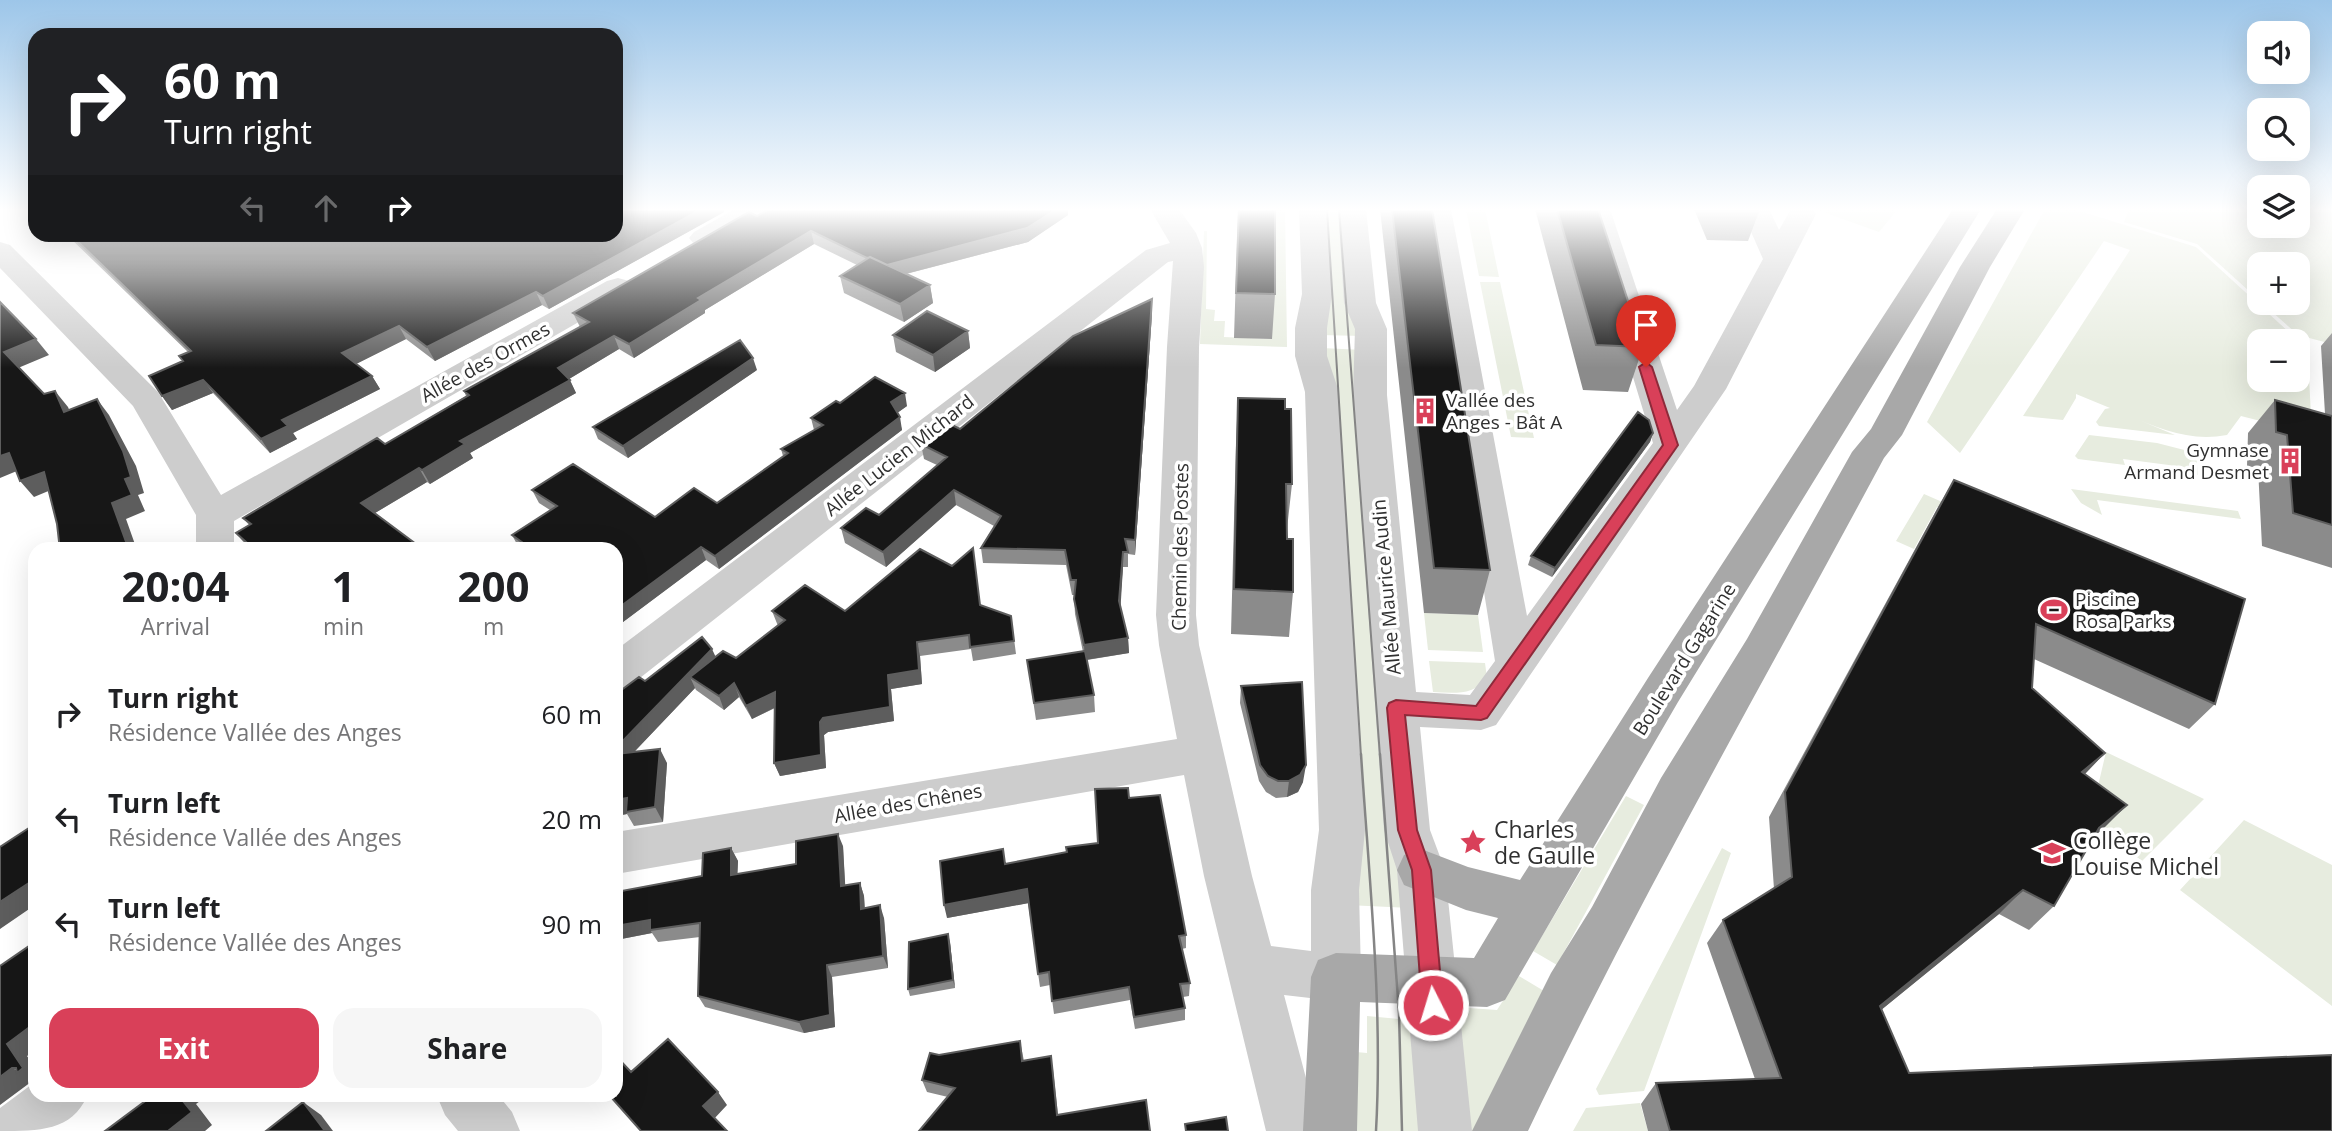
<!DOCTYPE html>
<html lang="en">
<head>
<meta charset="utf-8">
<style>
  body { margin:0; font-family:"Open Sans",sans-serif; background:#f6f6f6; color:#202124; height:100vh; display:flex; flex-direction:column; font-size:26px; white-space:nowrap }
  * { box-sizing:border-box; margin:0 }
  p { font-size:23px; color:#757577 }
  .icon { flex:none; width:38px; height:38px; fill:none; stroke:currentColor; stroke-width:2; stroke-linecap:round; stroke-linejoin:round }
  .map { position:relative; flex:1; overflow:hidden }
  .side { position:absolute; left:28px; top:542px; width:595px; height:560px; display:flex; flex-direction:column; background:#fff; border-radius:21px; box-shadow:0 7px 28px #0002 }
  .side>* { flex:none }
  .guide { position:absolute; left:28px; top:28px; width:595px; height:214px; border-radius:21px; box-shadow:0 7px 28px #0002; background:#202124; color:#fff; overflow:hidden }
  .tools { position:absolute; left:2247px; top:21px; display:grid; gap:14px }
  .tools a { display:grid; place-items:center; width:63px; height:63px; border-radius:14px; background:#fff; box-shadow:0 7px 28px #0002; font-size:35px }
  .pin { position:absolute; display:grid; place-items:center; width:60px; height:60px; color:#fff; margin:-72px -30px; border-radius:50% 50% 50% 0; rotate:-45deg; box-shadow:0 0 7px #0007 }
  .pin .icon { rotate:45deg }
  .me { position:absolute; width:77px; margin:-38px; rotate:355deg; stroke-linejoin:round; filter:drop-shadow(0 0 5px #0008) }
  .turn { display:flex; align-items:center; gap:24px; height:147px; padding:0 21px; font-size:32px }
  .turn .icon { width:91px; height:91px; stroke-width:2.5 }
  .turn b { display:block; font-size:49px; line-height:60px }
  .lanes { display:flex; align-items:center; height:66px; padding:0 21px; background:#0003; justify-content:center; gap:35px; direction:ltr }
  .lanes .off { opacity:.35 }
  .eta { display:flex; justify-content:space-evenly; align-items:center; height:119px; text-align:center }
  .eta b { font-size:42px; font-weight:700; line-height:49px }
  .primary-button { display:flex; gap:14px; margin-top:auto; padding:14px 21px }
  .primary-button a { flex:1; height:80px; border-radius:21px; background:#d94059; color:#fff; font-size:28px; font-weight:700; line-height:80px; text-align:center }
  .primary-button a+a { background:#f6f6f6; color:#202124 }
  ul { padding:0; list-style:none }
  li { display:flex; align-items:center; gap:21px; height:105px; padding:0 21px }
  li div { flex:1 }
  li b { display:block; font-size:26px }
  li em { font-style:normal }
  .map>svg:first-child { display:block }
</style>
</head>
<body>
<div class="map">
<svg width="2332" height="1131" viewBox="0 0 2332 1131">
  <rect width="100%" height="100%" fill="#fff"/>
  <path fill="#e7ecdf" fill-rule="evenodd" d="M1272 209H1285L1287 347 1200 344 1204 231H1207L1206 309 1215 310 1214 321H1225L1224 337 1272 339Z
    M1320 209H1345L1363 336 1320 335Z
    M1466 209H1485L1499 277 1479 276Z
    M1815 209H1898L1879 232Z
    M2045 209H2073L2196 247 2292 335 2307 339 2312 434 2241 416 2227 435C2190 442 2161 429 2127 415L2175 435 2099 426 2096 422 2105 409 2110 408 2076 394V398L2063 420 2023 416 2130 250 2104 241 1960 453 1927 422ZM2259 341H2298V380H2259Z
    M2129 209H2259V226H2298V209H2332V344L2298 335 2262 303H2298V264H2259V300L2197 244 2124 222Z
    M1480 282H1500L1534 438 1511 437Z
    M1321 348 1364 350 1411 908 1347 905Z
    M2089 435 2157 443 2196 453 2198 475 2187 474 2184 467 2123 459 2125 465 2078 459 2075 456Z
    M2071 489 2238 511 2241 519 2097 500 2102 515 2081 503Z
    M1924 494 1956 508 1937 507 1914 549 1896 541Z
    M1424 613 1478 615 1483 652 1428 650Z
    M1429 661 1485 663 1487 678C1474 696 1453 693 1433 692Z
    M2106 752 2204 799 2142 861 2090 820Z
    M1626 796 1644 805 1557 965 1533 951Z
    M2244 820 2332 865V1006L2180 890Z
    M1722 848 1731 853 1644 1091 1599 1095 1596 1089Z
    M1519 976 1544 991 1475 1131H1460L1455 1007 1497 1010Z
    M1367 1016 1410 1020 1429 1131H1351L1356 1052 1367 1053Z
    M1640 1103 1648 1131H1573L1586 1108Z"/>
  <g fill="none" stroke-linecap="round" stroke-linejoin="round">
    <path fill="#cdcdcd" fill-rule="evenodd" d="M735 209H770L766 215C745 227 718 250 694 244L689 238 694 232Z
      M1150 209H1179L1196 233 1202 248 1204 267 1199 347 1196 615 1199 645 1252 876 1271 946 1311 951V890L1319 830 1305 392 1295 356V328L1302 294 1299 209H1327L1332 294 1327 328V356L1339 392 1365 830 1359 890 1361 977 1354 994 1336 1001 1284 995 1320 1131H1266L1204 876 1184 775 616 874V832L1177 739 1159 645 1156 615 1167 347 1173 261 1168 262 631 685 616 689V650L1146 250 1170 243Z
      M1338 209H1366L1376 303 1387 329V395L1416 692 1470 695 1495 661 1423 209H1451L1527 616 1653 443 1582 209H1610L1677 410 1694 386 1763 259 1741 209H1769L1779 230 1791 209H1813L1816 214 1726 389 1496 725 1481 730 1420 727 1430 830 1445 870 1472 1131H1418L1397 870 1384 830 1353 395 1355 329 1344 303Z
      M0 242 10 245 158 392 221 495 607 281 618 278 629 281 633 287 629 293 234 521V550H196V515L133 406 0 268Z
      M35 1082V1096H87C72 1131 39 1131 0 1131V1108Z
      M437 1096H499L512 1112 520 1131H458L445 1115Z"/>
    <path fill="#a8a8a8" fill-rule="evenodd" d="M1953 209H1981L1678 702 1505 1000 1487 1007 1360 1002 1357 1131H1303L1311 977 1318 960 1336 953 1474 958 1498 918 1466 910 1404 885 1397 870 1404 855 1421 849 1468 867 1520 880 1648 678Z
      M1997 209H2025L1990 267 1902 435 1884 458C1764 682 1637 902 1528 1131H1472L1551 973 1592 907 1661 778 1747 639 1852 452 1871 429 1960 267Z"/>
    <path stroke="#858585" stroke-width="2" d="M1327 209 1361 756
      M1339 209 1380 756"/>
    <path stroke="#858585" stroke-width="2.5" d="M1361 754C1369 879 1383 1006 1376 1131
      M1380 754 1399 1013 1402 1131"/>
  </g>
  <path fill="#8b8b8b" d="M616 209H724V212L549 309 542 305 435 361 406 339 356 364 372 376 380 389 293 433 297 439 270 453 213 393 172 410 162 396 183 361 179 356 188 352 66 234H616Z
    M1238 209H1275V294L1272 339 1234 338Z
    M1380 209H1432L1490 570 1478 615 1424 613Z
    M1535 209H1598L1643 347 1628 392 1583 390Z
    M1694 209H1760L1748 241 1707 240Z
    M1068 215 1028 242 906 274 930 285 933 303 904 322 844 293 840 276 857 265 814 244 705 310V313L634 358 619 349 569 379 576 393 470 453 473 458 430 484 427 482 375 513 424 550H250L236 533 249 525 243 518 385 444 466 396 464 391 580 327 573 313 757 216Z
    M1152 314 1135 555 1128 554V567H1123L1120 606 1128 638 1129 653 1087 660 1094 695 1095 712 1036 720 1027 660 1083 652 1075 614 1074 595H1072L1066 565 983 563 981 548 994 526 956 505 886 567 845 543 841 528 879 515 937 465 924 459 921 444 960 429Z
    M968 331 970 348 935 372 896 352 893 335Z
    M2332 333V568L2262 546 2258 468 2247 466 2248 433 2275 400 2325 414 2321 346Z
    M757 370 628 458 598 439 593 427Z
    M1238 398 1292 484 1287 529V539L1293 592 1289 637 1231 634 1236 443Z
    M840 403 907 406 897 413 902 430 719 569 706 560 623 622 620 620 616 623V550H522L519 548 512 535 550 510 539 503 532 490 655 517 717 503 783 456 781 449 814 430 811 418Z
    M1653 433 1650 442 1552 577 1528 565 1531 556Z
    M1954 480 2215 704 2189 729 2034 659 2032 688 2105 753 2085 774 2127 805 2094 836 2054 906 2029 930 1999 914 1881 1010 1909 1073 2332 1131H1648L1641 1104 1656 1083 1755 1079 1707 943 1723 920 1774 889 1769 817 1938 507Z
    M981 605 1011 616 1016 654 973 661 971 649 920 656 922 684 891 689 894 721 828 732 824 735 826 768 780 776 774 763 775 708 752 719 739 697 724 710 696 690 695 688 634 752 667 763 663 822 634 826 627 814 616 816 645 681 715 657 736 658 778 626 772 611H845Z
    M1241 686 1303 782 1298 792 1287 797 1276 798 1266 792 1259 781 1240 703Z
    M1129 798 1186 935V948L1182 949 1190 983 1189 996 1183 997 1185 1008V1020L1135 1029 1130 1000 1054 1014 1050 985 1040 987 1028 903 947 918 1005 864 1067 852 1098 843Z
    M843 846 845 886 860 883 864 896 865 908 884 918 888 968 832 977 835 1027 804 1033 705 1007 698 996 700 937 658 942 652 933 616 940V892L702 876 731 848 738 861 737 874 796 864Z
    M950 942 955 988 910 996 908 989Z
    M1020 1041 1024 1061 1053 1069 1058 1115 948 1097 927 1092 922 1080 939 1055Z"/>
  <path fill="#5d5d5d" d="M702 209H724V212L549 309 543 296Z
    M1057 209H1068V215L1028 242 886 279 883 266Z
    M811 231 814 244 705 310V313L634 358 629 344 698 298Z
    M930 285 933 303 904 322 900 304Z
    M536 292 542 305 435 361 427 347Z
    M1152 299V314L1135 555V540Z
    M399 326 406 339 350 367 342 353Z
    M968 331 970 348 935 372 933 355Z
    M614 336 619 349 564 382 558 368Z
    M36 339 49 355 18 368 4 352Z
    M753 358 757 370 628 458 623 446Z
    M372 376 380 389 293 433 297 439 270 453 261 439 282 420Z
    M203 380 213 393 172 410 162 396Z
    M570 380 576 393 470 453 473 458 430 484 422 470 460 441Z
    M55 391 68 407 77 428 64 412Z
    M905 393 907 406 893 416 891 402Z
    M97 399 109 415 136 466 144 493 138 495 145 511 126 519 137 550H129L112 503Z
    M900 417 902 430 719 569 715 556Z
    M1653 433 1650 442 1552 577 1555 568Z
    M9 453 24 468 0 478V456Z
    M419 468 427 482 370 516 361 503Z
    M44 472 58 487 34 497 20 481Z
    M954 490 956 505 886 567 883 552Z
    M701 547 706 560 623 622 617 609Z
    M1123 552V567L1120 616 1119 601Z
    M616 611 620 620 616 623Z
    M1128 638 1129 653 1085 660 1084 645Z
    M917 642 920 656 922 684 891 689 894 721 828 732 824 735 826 768 780 776 774 763 823 718 888 675Z
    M712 649 719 664 690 677 695 688 617 770 616 768V748Z
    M734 683 739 697 724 710 719 696Z
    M775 692 780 705 752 719 746 706Z
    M660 749 667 763 663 822 655 807Z
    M2105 753 2081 778 2082 772Z
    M1306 765 1303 782 1298 792 1287 797 1289 781Z
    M627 798 626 812 627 814 616 816V800Z
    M2127 805 2102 830 2074 852 2099 828Z
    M838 834 843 846 846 899 841 886Z
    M731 848 738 861 737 888 731 875Z
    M35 879V905L0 929V902Z
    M860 883 864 896 865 921 861 909Z
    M1027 889 1029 903 947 918 944 905Z
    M2023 890 1999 914 1859 1028 1880 1006Z
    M880 905 884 918 888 968 883 956Z
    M650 920V930L652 933 616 940V926Z
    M948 934 950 942 955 988 953 980Z
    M827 965 832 977 835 1027 804 1033 799 1022Z
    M35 1023V1051L27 1056 35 1067V1084L31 1082 0 1105V1077L12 1068 19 1071 7 1044Z
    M718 1092 727 1105 713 1120 703 1106Z
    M179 1096H207L196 1104 212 1125 205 1131H168Z
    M303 1102 321 1115 333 1131H325Z"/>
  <path fill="#171717" stroke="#5d5d5d" stroke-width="2" d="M616 209H702L543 296 536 292 427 347 399 326 342 353 372 376 282 420 288 426 261 439 203 380 162 396 149 376 183 361 179 356 191 351 70 234H616Z
    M769 209H1057L1027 228 887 265 870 257 867 258 811 231 698 298 701 300 629 344 614 336 558 368 570 380 460 441 465 444 422 470 419 468 361 503 424 550H255L236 533 251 524 243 518 377 438 385 444 469 395 464 391 589 322 573 313 749 212 757 216Z
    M1239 209H1275V294L1236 293Z
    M1392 209H1432L1490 570 1434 568Z
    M1557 209H1598L1643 347 1596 345Z
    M870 257 930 285 900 304 840 276Z
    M1152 299 1135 540 1125 539 1128 552H1123L1119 601 1128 638 1084 645 1074 599 1076 580H1071L1065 550 981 548 1001 516 954 490 883 552 841 528 866 508 879 515 947 457 921 444 948 423 960 429 1073 336Z
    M0 302 36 339 4 352 44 394 55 391 64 412 97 399 123 451 131 477 125 479 132 495 112 503 129 550H60L57 524 44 472 20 481 9 453 0 456Z
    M927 311 968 331 933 355 893 335Z
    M740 340 753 358 623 446 593 427Z
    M875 377 905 393 891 402 900 417 715 556 701 547 617 609 616 608V550H533L512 535 557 506 532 490 573 464 655 517 694 488 717 503 788 453 781 449 823 425 811 418 836 401 840 403Z
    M1238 398 1285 399V409H1291L1292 484H1286L1287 539H1293V592L1234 589Z
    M2275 400 2332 416V525L2293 513 2287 435 2276 432Z
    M1638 412 1649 420 1653 433 1555 568 1531 556Z
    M1954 480 2245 599 2215 704 2036 624 2032 688 2105 753 2082 772 2127 805 2099 828 2054 906 2023 890 1880 1006 1909 1073 2332 1055V1131H1670L1656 1083 1781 1078 1723 920 1792 877 1785 792Z
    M973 548 980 605 1011 616 1014 641 970 647 969 635 917 642 919 670 888 675 890 707 823 718 820 722 821 755 774 763 775 692 746 706 734 683 719 696 690 677 723 651 736 658 785 620 772 611 805 585 845 611 920 549 952 566Z
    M702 637 712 649 616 748V694L639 677 645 681Z
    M1085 651 1094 695 1034 703 1027 660Z
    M1302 682 1306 765 1300 775 1289 781H1278L1268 776 1260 765 1241 686Z
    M660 749 655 807 626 812 627 798 616 800V754Z
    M1128 788 1129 798 1160 795 1186 935 1179 936 1190 983 1180 984 1185 1008 1134 1017 1129 987 1052 1001 1049 972 1038 974 1027 889 944 905 940 861 1003 849 1005 864 1067 852 1066 847 1098 843 1095 789Z
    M35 824V879L0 902V847Z
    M838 834 841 886 860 883 861 909 880 905 883 956 827 965 830 1015 799 1022 698 996 700 923 650 930V920L616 926V892L702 876 703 853 731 848V875L796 864V841Z
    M948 934 953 980 908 989 909 942Z
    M35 942V1023L7 1044 23 1068 17 1073 16 1068H12L0 1077V966Z
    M668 1039 718 1092 703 1106 727 1131H641L610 1096H616V1056L631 1072Z
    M1020 1041 1022 1061 1051 1056 1057 1115 1146 1100 1150 1131H919L955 1088 922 1080 930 1053 939 1055Z
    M152 1096H179L192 1112 168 1131H105Z
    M303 1102 325 1131H266Z
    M1226 1117 1228 1131H1186L1185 1124Z"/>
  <linearGradient id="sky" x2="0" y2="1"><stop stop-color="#9dc6e9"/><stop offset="0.57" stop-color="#fff"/><stop offset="1" stop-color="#fff" stop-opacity="0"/></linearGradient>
  <rect width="2332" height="368" fill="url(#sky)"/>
  <path fill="#d94059" stroke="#8d2a3a" stroke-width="2" d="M1646 362 1652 367 1678 445 1676 448 1487 718 1481 720 1405 715 1417 830 1431 870 1443 1005 1440 1012 1433 1015 1425 1012 1422 1005 1412 870 1398 830 1387 708 1389 703 1396 700 1476 706 1663 445 1639 367Z"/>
  <defs>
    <g id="building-bare" transform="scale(2.1)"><path d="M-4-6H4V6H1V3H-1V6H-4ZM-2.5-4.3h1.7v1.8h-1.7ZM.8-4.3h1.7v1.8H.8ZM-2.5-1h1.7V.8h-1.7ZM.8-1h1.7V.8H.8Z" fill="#d94059" stroke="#fff" stroke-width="2.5" paint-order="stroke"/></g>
    <g id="stadium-bare" transform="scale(2.1)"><path d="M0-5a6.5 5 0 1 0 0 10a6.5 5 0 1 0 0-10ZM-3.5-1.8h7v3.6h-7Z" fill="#d94059" stroke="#fff" stroke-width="2.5" paint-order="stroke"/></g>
    <g id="sight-bare" transform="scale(2.1)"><path d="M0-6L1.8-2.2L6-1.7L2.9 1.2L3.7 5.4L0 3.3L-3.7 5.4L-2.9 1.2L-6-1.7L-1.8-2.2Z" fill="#d94059" stroke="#fff" stroke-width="2.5" paint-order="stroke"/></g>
    <g id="school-bare" transform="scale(2.1)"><path d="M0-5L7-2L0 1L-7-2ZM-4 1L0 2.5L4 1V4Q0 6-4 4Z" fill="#d94059" stroke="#fff" stroke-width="2.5" paint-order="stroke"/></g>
  </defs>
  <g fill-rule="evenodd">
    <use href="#building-bare" x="1425" y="411"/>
    <use href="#building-bare" x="2290" y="461"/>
    <use href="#stadium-bare" x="2054" y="610"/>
    <use href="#sight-bare" x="1473" y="842"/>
    <use href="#school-bare" x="2052" y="853"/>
  </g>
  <g text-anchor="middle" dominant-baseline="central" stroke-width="7" stroke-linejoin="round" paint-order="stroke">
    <g font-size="19" fill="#303030" stroke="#fff">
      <text transform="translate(485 362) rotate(-29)">Allée des Ormes</text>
      <text transform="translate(899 455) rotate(-38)">Allée Lucien Michard</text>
      <text transform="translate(1180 547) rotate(-89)">Chemin des Postes</text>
      <text transform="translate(1386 587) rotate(-95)">Allée Maurice Audin</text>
      <text transform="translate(1684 659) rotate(-58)">Boulevard Gagarine</text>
      <text transform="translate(908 803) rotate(-10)">Allée des Chênes</text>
    </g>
    <g font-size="19" fill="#303030" stroke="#fff" text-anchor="start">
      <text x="1446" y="400">Vallée des<tspan x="1446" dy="22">Anges - Bât A</tspan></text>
      <text x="2269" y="450" text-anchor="end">Gymnase<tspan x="2269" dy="22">Armand Desmet</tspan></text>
      <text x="2075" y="599">Piscine<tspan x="2075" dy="22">Rosa Parks</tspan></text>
    </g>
    <g font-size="23" fill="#303030" stroke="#fff" text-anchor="start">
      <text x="1494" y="829">Charles<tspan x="1494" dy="26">de Gaulle</tspan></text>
      <text x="2073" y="840">Collège<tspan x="2073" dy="26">Louise Michel</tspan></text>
    </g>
  </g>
</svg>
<div class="tools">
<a><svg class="icon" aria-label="sound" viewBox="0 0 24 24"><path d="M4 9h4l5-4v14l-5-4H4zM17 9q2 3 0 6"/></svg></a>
<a><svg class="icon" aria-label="search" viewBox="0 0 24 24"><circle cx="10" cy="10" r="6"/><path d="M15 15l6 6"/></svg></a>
<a><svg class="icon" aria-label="layers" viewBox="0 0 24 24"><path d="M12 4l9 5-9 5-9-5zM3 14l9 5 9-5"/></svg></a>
<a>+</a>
<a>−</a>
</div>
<div class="pin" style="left:1646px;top:367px;background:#d93025"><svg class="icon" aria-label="arrive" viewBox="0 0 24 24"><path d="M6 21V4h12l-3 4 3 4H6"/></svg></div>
<svg class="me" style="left:1433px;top:1005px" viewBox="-20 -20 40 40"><circle r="17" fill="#d94059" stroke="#fff" stroke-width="3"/><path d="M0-11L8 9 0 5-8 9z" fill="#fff"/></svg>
<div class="guide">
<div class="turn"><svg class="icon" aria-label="right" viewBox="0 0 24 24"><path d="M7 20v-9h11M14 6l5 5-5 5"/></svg><div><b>60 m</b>Turn right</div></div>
<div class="lanes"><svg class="icon off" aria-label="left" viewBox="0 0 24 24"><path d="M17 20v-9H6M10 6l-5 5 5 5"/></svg><svg class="icon off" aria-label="ahead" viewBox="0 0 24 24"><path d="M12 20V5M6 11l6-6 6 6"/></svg><svg class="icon" aria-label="right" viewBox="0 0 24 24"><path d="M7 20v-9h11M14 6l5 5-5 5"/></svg></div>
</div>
<section class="side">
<div class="eta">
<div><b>20:04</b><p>Arrival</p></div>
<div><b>1</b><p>min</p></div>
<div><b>200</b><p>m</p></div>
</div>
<ul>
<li><svg class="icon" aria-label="right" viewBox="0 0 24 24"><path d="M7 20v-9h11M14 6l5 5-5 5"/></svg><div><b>Turn right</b><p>Résidence Vallée des Anges</p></div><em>60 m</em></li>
<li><svg class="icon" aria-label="left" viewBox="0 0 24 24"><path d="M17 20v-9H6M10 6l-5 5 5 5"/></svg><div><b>Turn left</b><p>Résidence Vallée des Anges</p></div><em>20 m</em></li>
<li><svg class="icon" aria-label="left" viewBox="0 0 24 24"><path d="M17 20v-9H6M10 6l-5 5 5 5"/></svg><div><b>Turn left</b><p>Résidence Vallée des Anges</p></div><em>90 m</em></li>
</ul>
<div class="primary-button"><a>Exit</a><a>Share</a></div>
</section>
</div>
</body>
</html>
